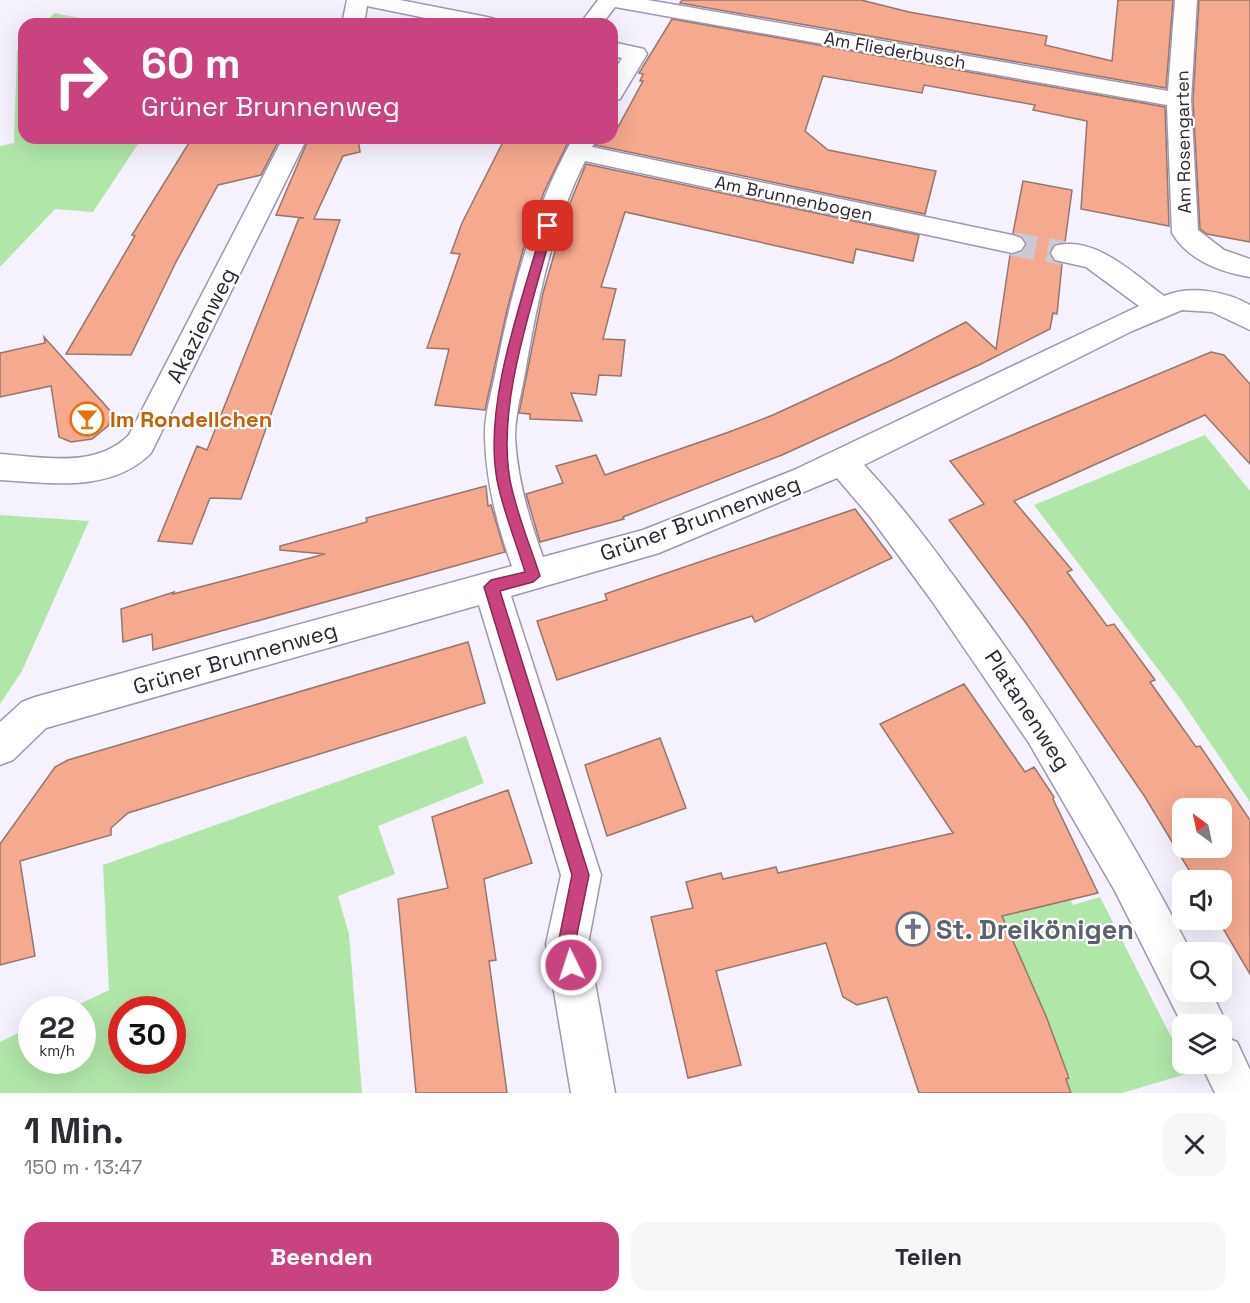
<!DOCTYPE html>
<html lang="de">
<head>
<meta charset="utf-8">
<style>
  body { margin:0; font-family:"Space Grotesk",sans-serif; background:#f7f7f7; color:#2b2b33; height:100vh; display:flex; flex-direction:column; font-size:22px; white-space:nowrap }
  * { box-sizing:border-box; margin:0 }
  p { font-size:20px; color:#7c7c81 }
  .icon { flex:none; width:33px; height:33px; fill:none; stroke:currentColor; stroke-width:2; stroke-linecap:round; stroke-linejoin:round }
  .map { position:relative; height:1093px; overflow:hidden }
  .panel { display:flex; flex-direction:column; background:#fff; flex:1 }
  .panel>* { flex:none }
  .hud { position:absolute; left:18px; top:18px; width:600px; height:126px; border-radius:18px; box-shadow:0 6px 24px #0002; background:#ca4381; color:#fff; overflow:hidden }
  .needle { width:39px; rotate:327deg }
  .fabs { position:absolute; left:1172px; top:798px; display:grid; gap:12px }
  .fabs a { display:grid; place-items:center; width:60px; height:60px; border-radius:12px; background:#fff; box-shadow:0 6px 24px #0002; font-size:30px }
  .speed { position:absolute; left:18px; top:996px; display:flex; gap:12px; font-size:30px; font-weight:700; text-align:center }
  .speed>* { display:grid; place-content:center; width:78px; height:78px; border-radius:50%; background:#fff; box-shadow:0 6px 24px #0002; line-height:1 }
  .speed small { font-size:15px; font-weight:400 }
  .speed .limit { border:9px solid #d22; background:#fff; color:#111 }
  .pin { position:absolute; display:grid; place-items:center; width:51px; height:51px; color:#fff; margin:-26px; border-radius:12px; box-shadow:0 3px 9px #0006 }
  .me { position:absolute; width:66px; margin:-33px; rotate:356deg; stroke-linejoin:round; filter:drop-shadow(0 0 4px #0008) }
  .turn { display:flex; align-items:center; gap:21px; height:126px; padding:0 24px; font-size:27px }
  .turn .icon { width:78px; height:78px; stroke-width:2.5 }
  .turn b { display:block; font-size:42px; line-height:51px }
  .round { display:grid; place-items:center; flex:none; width:63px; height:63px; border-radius:18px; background:#f7f7f7 }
  .head { display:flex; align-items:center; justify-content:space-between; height:102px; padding:0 24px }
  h1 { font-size:36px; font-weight:800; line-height:45px }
  .primary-button { display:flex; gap:12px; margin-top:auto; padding:12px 24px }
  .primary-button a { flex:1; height:69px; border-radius:18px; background:#ca4381; color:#fff; font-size:24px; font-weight:800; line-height:69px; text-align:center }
  .primary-button a+a { background:#f7f7f7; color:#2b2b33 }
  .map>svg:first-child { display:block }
</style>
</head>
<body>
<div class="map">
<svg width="1250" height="1093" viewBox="0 0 1250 1093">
  <rect width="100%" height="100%" fill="#f5f1fd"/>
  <path fill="#b1e6a9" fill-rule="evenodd" d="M55 13 108 24H43Z
    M24 41V138H142L93 212 55 209 0 267V146L14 143 17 51Z
    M1205 435 1250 491V802L1179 697 1034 505Z
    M0 515 89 521 22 671 0 704Z
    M466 736 484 783 378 826 395 874 338 896 349 934 362 1093H0V1042L31 1027 32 1060H82V1010L69 1009 109 990 103 865ZM122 1010H172V1060H122Z
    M1066 891 1073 905 1100 897 1182 1058V1064H1185L1190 1073 1122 1093H1071L1066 1079 1071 1078 1070 1075 1064 1076 1014 954 1019 952 1017 949 1012 950 999 917 1022 912 1019 906Z"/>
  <path fill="#f5a98e" stroke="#95766c" stroke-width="1.5" fill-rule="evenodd" d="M682 0H861L909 12 1047 36 1045 45 1112 61 1118 0H1173L1166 88 680 3Z
    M1199 0H1250V242L1207 234 1200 229 1193 100Z
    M672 19 1165 107 1169 226 1081 209 1087 121 1033 110 1035 105 924 85 922 93 823 76 805 131 828 150 936 171 925 214 595 145 599 138H612L643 81H640L643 74 639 73Z
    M192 138H280L261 175 218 185 176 262 131 355 66 354 135 236 132 235Z
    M309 138H358L360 152 343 156 314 219 340 220 241 499 210 498 192 544 158 541 197 446 207 450 299 218H304L276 215Z
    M505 138H570L544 192 523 250 507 310 485 410 435 405 449 349 427 348 460 254 451 253 462 223Z
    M586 164 919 235 913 261 856 249 853 263 625 212 601 287 616 289 603 339 625 340 621 376 599 375 596 395 571 393 582 421 530 419V414L519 413 543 293 566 213Z
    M1023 181 1072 190 1065 242 1055 244 1049 252 1053 261 1062 264 1057 314 1053 313 1050 329 979 365 782 455 623 517 624 519 540 542 526 494 563 483 556 466 596 455 605 475 729 432 773 415 892 360 966 322 996 349 1010 255 1022 252 1027 245 1023 237 1013 233Z
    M44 337 113 414 108 426 92 439 71 442 59 437 51 386 0 397V353L45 343Z
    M1211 352 1224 355 1250 384V464L1205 415 1014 501 1072 570 1067 572 1107 626 1114 624 1155 680 1150 682 1196 747 1200 746 1250 820V974L1218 920H1221V880H1195L1145 797 1026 623 949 520 984 504 950 461ZM1182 808H1221V848H1182Z
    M486 486 488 506 491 505 505 552 153 650 152 634 123 642 121 609 174 592 173 594 325 554 280 550V546L367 522 366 518Z
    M855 509 892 558 755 622 752 616 557 680 537 621 607 600 605 594Z
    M468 642 485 703 128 813 111 828V835L20 861 35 956 0 965V844L55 767 68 760Z
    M964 684 1025 772 1034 767 1054 797 1053 799 1098 893 1002 916 1046 1016 1069 1078 1066 1079 1071 1093H919L887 997 857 1005 843 997 826 943 716 971 741 1065 688 1078 651 917 693 908 686 882 721 873 723 879 776 867 778 873 953 833 880 724Z
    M660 738 686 808 607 836 585 765Z
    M508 790 532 863 484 879 496 960 489 961 507 1093H416L398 899 448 888 432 817Z"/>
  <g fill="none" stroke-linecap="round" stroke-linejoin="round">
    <path stroke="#cdc9d4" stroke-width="24" stroke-dasharray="24 12" stroke-linecap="butt" d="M1012 244 1064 253"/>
    <g stroke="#a196b2" stroke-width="3">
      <path id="minor" d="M347 0H400L487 17 495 19 498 24H455L367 6 364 24H342Z
        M598 0H648L1168 91 1175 0H1197L1191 100 1198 230 1224 250 1250 259V277C1220 272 1189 261 1172 233L1167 105 615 7 602 24H580Z
        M612 42 644 49 647 54 620 99 612 101V75L622 58 612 56Z
        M283 138H307L151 453C111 493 51 483 0 480V454C44 457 95 469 129 435Z
        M573 138H597L592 147 1012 235 1021 238 1025 244 1021 250 1012 253 585 161C552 227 537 302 525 373 521 394 515 416 515 437 517 478 529 519 543 557L643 530 794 470 1139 306 1086 267 1055 260 1051 253 1055 246C1095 235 1134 274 1164 296 1191 285 1225 291 1250 305V330L1212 312 1182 310 1132 331 864 465C901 504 934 549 966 593 1051 707 1126 826 1191 952H1182V992H1211L1227 1024 1222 1036 1237 1042 1250 1070V1093H1215L1201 1064H1221V1024H1182L1115 891 1029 743 932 601 871 518 837 478 659 553 511 596 601 875 588 944 615 1093H571L546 944 561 875 479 605 46 728 13 760 0 765V722L22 702 35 697 512 566C497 525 486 481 485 437 484 415 492 392 496 370 512 290 533 210 573 138Z"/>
    </g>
    <use href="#minor" fill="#fff" fill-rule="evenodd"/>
  </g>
  <path fill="#ca4381" stroke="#832c54" stroke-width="1.5" d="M548 222 553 226C534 301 496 403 510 480 516 512 530 545 540 576L533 582 500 591 589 875 575 944 579 965 577 971 571 974 564 971 558 944 572 875 484 587 491 580 525 572C516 542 503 511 497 480 483 403 522 301 543 226Z"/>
  <defs>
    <g id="bar-ring" transform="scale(1.725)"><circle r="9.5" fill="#fff" stroke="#e8710a" stroke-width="1.5"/><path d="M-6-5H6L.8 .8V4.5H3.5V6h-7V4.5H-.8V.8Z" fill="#e8710a"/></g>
    <g id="church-ring" transform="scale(1.725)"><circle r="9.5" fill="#fff" stroke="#6b7280" stroke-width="1.5"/><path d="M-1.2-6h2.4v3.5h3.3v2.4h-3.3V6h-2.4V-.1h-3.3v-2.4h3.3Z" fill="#6b7280"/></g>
  </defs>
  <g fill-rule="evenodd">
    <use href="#bar-ring" x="87" y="419"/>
    <use href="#church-ring" x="913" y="929"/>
  </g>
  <g text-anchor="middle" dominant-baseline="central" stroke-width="4.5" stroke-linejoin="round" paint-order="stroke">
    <g font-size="18" fill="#2c2732" stroke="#fff">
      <text transform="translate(895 50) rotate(10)">Am Fliederbusch</text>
      <text transform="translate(1183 142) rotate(-91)">Am Rosengarten</text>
      <text transform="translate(794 198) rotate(12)">Am Brunnenbogen</text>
    </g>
    <g font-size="22" fill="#2c2732" stroke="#fff">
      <text transform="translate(201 325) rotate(-63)">Akazienweg</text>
      <text transform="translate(700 518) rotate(-20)">Grüner Brunnenweg</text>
      <text transform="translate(235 658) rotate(-16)">Grüner Brunnenweg</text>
      <text transform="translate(1028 710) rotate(57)">Platanenweg</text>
    </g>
    <g font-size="22" font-weight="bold" fill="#c56008" stroke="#fff" text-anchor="start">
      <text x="110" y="419">Im Rondellchen</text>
    </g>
    <g font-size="27" font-weight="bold" fill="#5b616d" stroke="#fff" text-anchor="start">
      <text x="936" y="929">St. Dreikönigen</text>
    </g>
  </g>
</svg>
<div class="fabs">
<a><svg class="needle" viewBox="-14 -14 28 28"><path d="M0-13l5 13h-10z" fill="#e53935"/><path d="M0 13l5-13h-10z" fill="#7c7c81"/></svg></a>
<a><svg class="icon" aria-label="sound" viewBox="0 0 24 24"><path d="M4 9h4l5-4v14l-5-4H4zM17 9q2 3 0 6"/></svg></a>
<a><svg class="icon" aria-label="search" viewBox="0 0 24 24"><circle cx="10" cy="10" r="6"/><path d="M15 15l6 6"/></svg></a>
<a><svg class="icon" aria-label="layers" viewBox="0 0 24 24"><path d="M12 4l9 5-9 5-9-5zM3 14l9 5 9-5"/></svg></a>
</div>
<div class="speed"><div>22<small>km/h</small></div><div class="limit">30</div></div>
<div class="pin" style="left:548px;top:226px;background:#d93025"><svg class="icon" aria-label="arrive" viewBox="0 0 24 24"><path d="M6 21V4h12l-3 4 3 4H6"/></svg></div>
<svg class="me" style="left:571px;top:965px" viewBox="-20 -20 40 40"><circle r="17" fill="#ca4381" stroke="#fff" stroke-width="3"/><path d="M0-11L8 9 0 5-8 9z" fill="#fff"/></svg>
<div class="hud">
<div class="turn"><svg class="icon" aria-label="right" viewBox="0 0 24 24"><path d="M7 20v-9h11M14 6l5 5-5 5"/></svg><div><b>60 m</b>Grüner Brunnenweg</div></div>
</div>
</div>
<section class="panel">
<div class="head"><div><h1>1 Min.</h1><p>150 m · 13:47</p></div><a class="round"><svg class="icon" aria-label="close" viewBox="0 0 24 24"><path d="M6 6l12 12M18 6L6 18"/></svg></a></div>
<div class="primary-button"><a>Beenden</a><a>Teilen</a></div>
</section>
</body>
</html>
